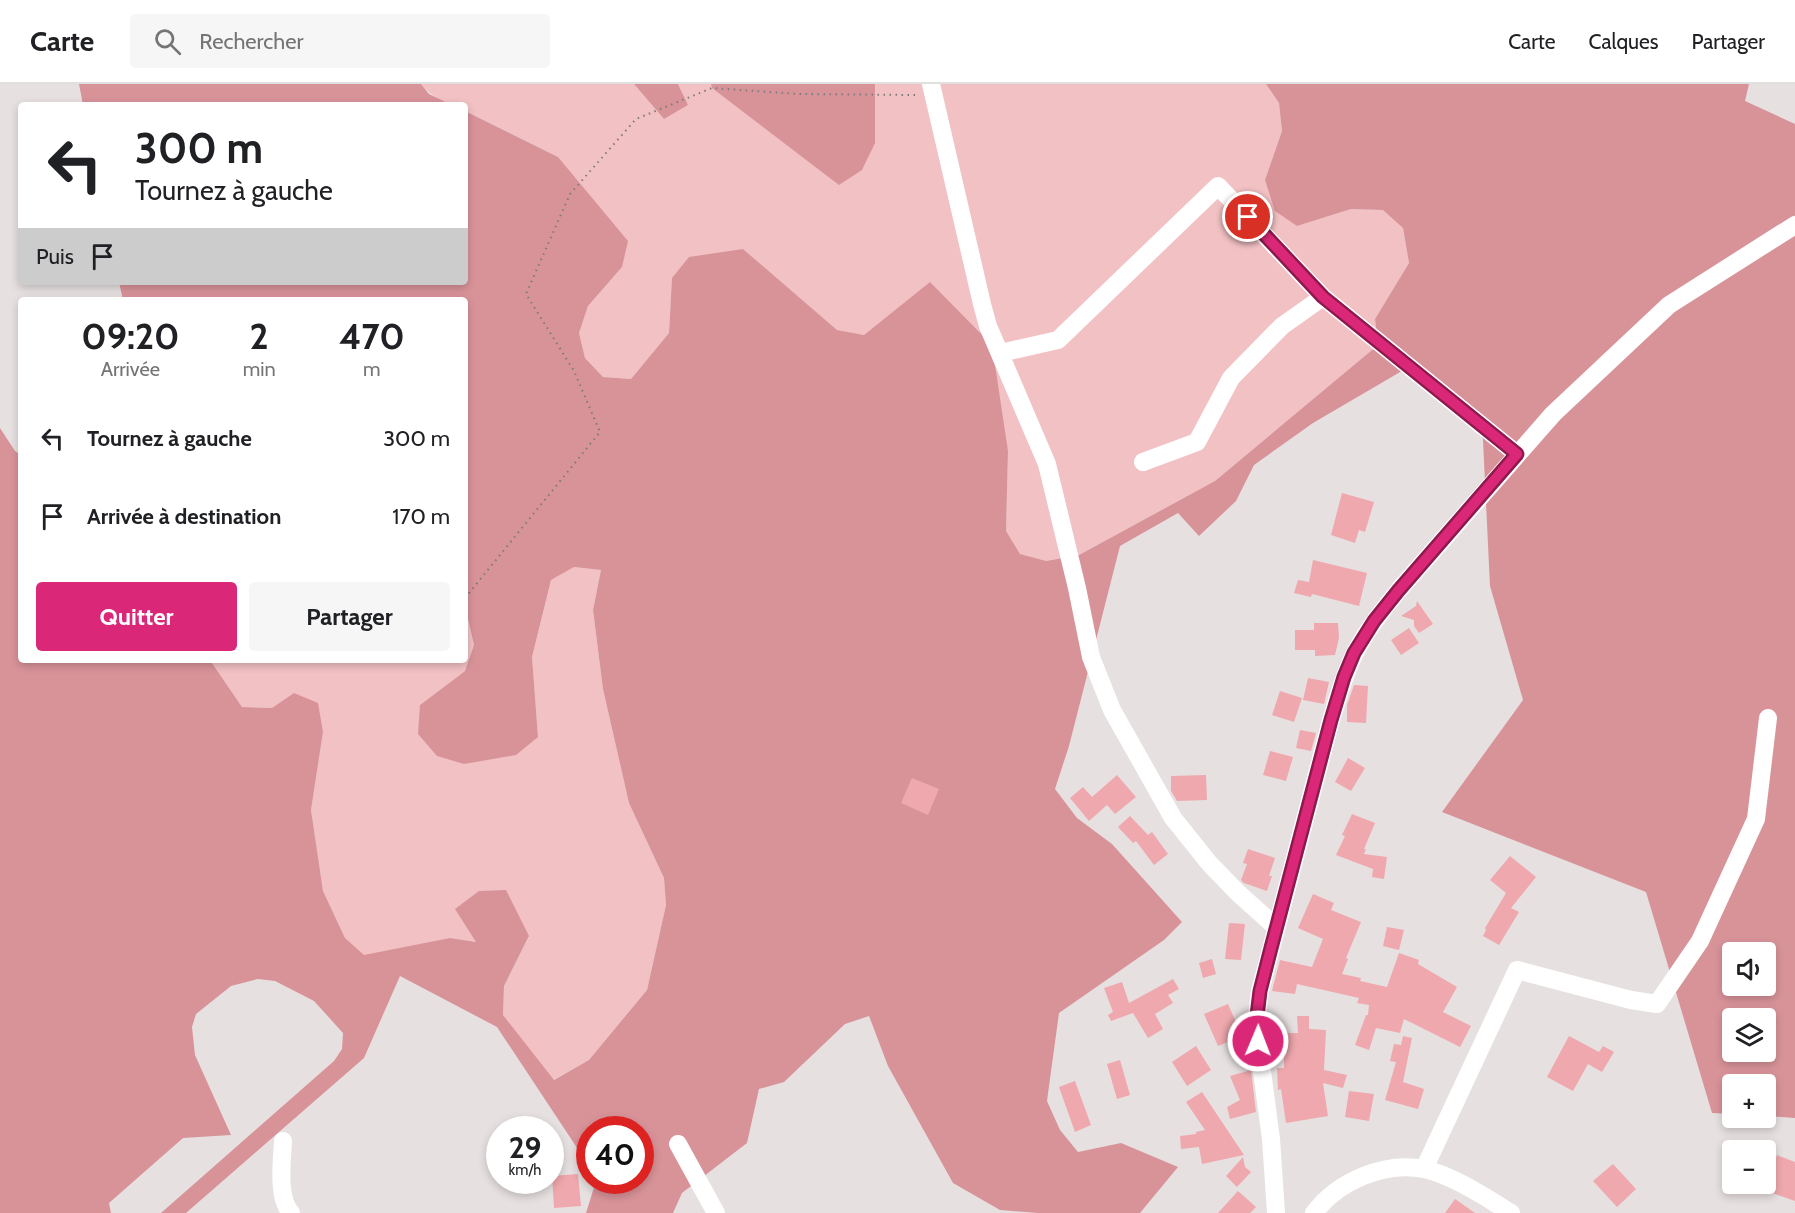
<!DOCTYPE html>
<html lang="fr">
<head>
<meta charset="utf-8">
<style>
  body { margin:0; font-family:Cabin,sans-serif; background:#f6f6f6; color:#202124; height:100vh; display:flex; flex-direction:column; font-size:22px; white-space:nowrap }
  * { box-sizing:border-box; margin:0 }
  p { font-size:20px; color:#757577 }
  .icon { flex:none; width:33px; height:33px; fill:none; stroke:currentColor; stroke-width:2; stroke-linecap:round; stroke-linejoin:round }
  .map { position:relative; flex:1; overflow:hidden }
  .details { position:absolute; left:18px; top:213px; width:450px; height:366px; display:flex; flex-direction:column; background:#fff; border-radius:6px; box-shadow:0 3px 9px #0003 }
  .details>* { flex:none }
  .guide { position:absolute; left:18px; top:18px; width:450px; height:183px; border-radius:6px; box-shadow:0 3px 9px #0003; background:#fff; color:#202124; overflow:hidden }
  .buttons { position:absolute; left:1722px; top:858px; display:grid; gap:12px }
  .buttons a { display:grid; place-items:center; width:54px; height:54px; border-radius:6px; background:#fff; box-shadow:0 3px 9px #0003; font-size:30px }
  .speed { position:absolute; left:486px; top:1032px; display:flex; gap:12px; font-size:30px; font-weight:700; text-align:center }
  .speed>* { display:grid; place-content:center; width:78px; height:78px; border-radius:50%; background:#fff; box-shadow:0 3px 9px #0003; line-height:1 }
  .speed small { font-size:15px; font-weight:400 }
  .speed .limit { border:9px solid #d22; background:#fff; color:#111 }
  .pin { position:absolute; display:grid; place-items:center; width:51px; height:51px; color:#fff; margin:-26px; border:3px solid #fff; border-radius:50%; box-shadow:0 2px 6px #0007 }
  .me { position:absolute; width:66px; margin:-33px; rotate:1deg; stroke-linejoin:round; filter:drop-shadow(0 0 4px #0008) }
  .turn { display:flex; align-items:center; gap:21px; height:126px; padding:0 18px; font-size:27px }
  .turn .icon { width:78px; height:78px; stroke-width:2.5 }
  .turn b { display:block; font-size:42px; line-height:51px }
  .then { display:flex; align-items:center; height:57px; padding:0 18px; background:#0003; gap:12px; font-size:22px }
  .eta { display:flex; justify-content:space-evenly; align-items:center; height:102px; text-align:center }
  .eta b { font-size:36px; font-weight:700; line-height:42px }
  .primary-button { display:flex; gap:12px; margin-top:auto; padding:12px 18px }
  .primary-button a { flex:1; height:69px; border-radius:6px; background:#db2777; color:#fff; font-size:24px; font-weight:700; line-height:69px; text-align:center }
  .primary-button a+a { background:#f6f6f6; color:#202124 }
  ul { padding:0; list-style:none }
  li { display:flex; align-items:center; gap:18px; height:78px; padding:0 18px }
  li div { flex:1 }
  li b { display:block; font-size:22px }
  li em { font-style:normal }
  header { display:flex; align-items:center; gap:36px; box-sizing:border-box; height:84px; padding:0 30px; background:#fff; border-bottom:2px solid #e0e0e0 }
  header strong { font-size:28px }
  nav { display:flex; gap:33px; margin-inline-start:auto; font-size:21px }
  .search { width:420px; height:54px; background:#f6f6f6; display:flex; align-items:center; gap:15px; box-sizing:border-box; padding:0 21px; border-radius:6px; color:#757577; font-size:22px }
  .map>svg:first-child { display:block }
</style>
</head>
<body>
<header>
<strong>Carte</strong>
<div class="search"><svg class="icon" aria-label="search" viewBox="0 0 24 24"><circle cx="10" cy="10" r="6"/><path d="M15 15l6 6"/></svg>Rechercher</div>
<nav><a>Carte</a><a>Calques</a><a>Partager</a></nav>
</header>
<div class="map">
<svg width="1795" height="1129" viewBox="0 0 1795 1129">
  <rect width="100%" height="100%" fill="#e7e0e0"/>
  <path fill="#f2c1c4" d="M421 0H634L664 35 688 21 678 0H711L713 4 875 59V0H1266L1279 19 1282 47 1265 96 1297 142 1351 125 1384 126 1403 144 1409 179 1375 235 1378 261 1215 397 1079 471 1045 477 1019 470 1006 447 1008 367 930 199 864 251 837 246 743 165 672 194 669 249 631 295 603 293 585 274 579 249 588 222 622 183 558 73 465 27V21C447 21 433 14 421 0Z
    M574 483 601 486 593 526 603 605 629 719 664 794 666 821 647 906 589 976 553 996 503 931 504 902 529 853 477 858 450 854 364 872 345 854 323 807 311 726 323 648 294 610 272 624 242 623 212 579 213 576H465V531L468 535 474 561 465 587 420 621 538 653 532 573 551 496Z"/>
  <path fill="#d89399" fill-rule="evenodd" d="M79 0H421L429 10 452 21H83Z
    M634 0H678L688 21 664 35Z
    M711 0H875V59L862 86 839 101 712 4Z
    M1266 0H1749L1745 17 1795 40V131L1790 145 1795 141V1034L1766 1032V1000H1732V1030L1712 1029 1646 808 1442 728 1523 616 1490 502 1482 336 1407 284 1313 339 1254 381 1236 417 1199 452 1178 429 1120 462 1069 662 1055 705 1077 734 1112 760 1182 838 1164 856 1059 929 1047 1017 1060 1046 1078 1068 1121 1059 1178 1083 1140 1129H1038L1000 1126 953 1099 888 982 869 932 845 940 784 998 759 1005 747 1059 682 1109 673 1129H586L596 1097 640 1096V1046H590L589 1082 497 943 400 892 364 974 186 1129H161L334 977 342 965 343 949 314 917 275 897 258 895 231 902 196 930 192 943 195 971 231 1051 183 1054 109 1119 111 1129H0V344L15 367 21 371V576H213L212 579 242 623 272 624 294 609 318 619 323 648 311 726 323 807 345 854 364 871 450 854 476 858 455 825 479 807 506 806 529 852 504 902 503 931 554 996 589 976 647 906 666 821 664 794 629 719 603 605 593 526 601 486 574 483 551 496 532 573 538 653 516 671 464 680 437 672 418 650 420 621 465 587 474 561 468 535 465 531V216H123L119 198H465V27L558 73 628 157 622 183 588 222 579 249 585 274 603 293 631 295 669 249 672 194 689 173 743 165 837 246 864 251 930 198 992 261 1008 367 1006 447 1020 470 1046 477 1079 471 1215 397 1378 261 1375 235 1409 179 1403 144 1383 126 1351 125 1297 142 1275 127 1265 96 1282 47 1279 19ZM1732 868H1766V902H1732ZM1732 934H1766V968H1732Z"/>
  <path fill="#efa8ae" d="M1342 409 1374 418 1365 448 1359 446 1355 459 1331 451Z
    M1313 476 1367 489 1359 522 1312 510 1311 513 1294 509 1298 496 1309 498Z
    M1417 517 1433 540 1419 549 1414 542V536L1401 532 1416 522Z
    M1314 539H1338L1339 554 1335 571 1315 572V566H1295V546H1314Z
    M1409 544 1419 559 1401 571 1391 556Z
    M1308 594 1329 598 1324 620 1303 616Z
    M1354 601 1368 602 1366 639 1347 638V621Z
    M1280 607 1302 614 1294 638 1272 631Z
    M1300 646 1316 649 1311 667 1296 664Z
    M1270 667 1293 673 1286 697 1263 691Z
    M1348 674 1365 684 1351 707 1335 698Z
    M1117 691 1136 713 1115 730 1107 721 1089 737 1070 714 1083 703 1092 713Z
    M1206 691 1207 716 1177 717 1171 707V692Z
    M912 694 939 705 928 731 901 719Z
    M1352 730 1375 739 1364 765H1366L1364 770 1387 773 1384 795 1372 793 1373 785 1336 771 1345 752 1342 751Z
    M1130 732 1148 751 1152 748 1168 770 1154 781 1136 757 1133 759 1118 743Z
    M1248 765 1275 774 1269 792H1272L1267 807 1244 799 1241 796 1247 780 1243 779Z
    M1510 772 1536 793 1511 824 1519 828 1499 861 1483 852 1486 846 1485 844 1506 809 1490 796Z
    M1313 810 1334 819 1331 826 1361 838 1346 874 1348 875 1342 890 1361 894 1360 897 1387 903 1399 869 1419 876 1418 880 1457 903 1443 928 1471 942 1460 963 1404 935 1400 949 1376 944 1369 966 1355 961 1366 931H1368L1369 921 1357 919 1359 914 1297 900 1295 910 1272 907 1280 876 1312 883 1323 855 1298 844Z
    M1229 839 1245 840 1241 876 1225 875Z
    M1387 843 1404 846 1399 866 1383 862Z
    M1212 875 1216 890 1203 894 1199 879Z
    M1173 895 1179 905 1168 911 1173 919 1155 930 1163 945 1148 954 1133 929 1111 937 1108 931 1113 928 1104 904 1122 898 1129 919Z
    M1228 920 1242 952 1218 962 1204 930Z
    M1297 932H1309V945L1326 946 1324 986 1347 991 1343 1004 1323 999 1328 1032 1286 1039 1281 1005 1278 1006 1277 984H1284V949H1298Z
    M1403 952 1412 954 1403 998 1424 1005 1418 1025 1385 1016 1396 978 1390 977 1394 960 1401 961Z
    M1569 952 1599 968 1603 962 1614 968 1602 988 1588 980 1573 1007 1547 993Z
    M1196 962 1211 986 1187 1002 1172 978Z
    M1120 976 1130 1011 1117 1015 1107 980Z
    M1251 986 1256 1028 1230 1035 1227 1023 1240 1016 1230 992Z
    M1075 997 1091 1041 1075 1048 1059 1003Z
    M1349 1007 1374 1010 1369 1037 1345 1033Z
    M1202 1008 1244 1071 1202 1080 1199 1063 1181 1065 1180 1052 1196 1050V1048L1205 1046 1186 1018Z
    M1777 1071 1795 1078V1117L1764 1106Z
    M1243 1073 1245 1083 1251 1088 1237 1103 1226 1092Z
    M1613 1080 1636 1105 1617 1123 1593 1097Z
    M578 1090 581 1122 554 1124 552 1092Z
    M1238 1107 1256 1123 1250 1129H1218Z
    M1455 1115 1475 1129H1445Z"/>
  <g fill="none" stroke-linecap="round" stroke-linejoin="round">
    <path stroke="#7e7979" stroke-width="2" stroke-dasharray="1.5 4.5" stroke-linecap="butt" d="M465 514 600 348 574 287 526 210 570 110 636 35 712 4 798 10 916 11"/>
    <path stroke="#fff" stroke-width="18" d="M931 0 982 220 988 242 1047 380 1077 504 1091 573 1112 626 1173 734 1209 779 1238 809 1276 843
      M1000 269 1058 256 1218 102 1323 213 1517 370
      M1143 378 1197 358 1231 294 1282 242 1323 213
      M283 1057C282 1077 277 1114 291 1129
      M678 1060 716 1129
      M1424 1085 1517 886 1631 916 1657 920 1700 857 1756 735 1768 634
      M1276 1129 1271 1055 1258 957 1257 932 1260 907 1331 636C1338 614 1344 590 1355 569 1366 547 1382 527 1398 507L1553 330 1669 221 1795 141
      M1314 1129C1338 1097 1385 1077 1424 1085 1452 1091 1487 1114 1511 1129"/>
  </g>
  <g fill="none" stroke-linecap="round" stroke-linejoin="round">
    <g stroke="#8e194d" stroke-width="15">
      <path id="route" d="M1248 133 1323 213 1517 370 1398 507 1374 537 1354 569 1344 593 1331 636 1271 864 1260 907 1257 932 1258 957"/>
    </g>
    <use href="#route" stroke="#db2777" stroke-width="10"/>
  </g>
</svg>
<div class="buttons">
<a><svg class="icon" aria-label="sound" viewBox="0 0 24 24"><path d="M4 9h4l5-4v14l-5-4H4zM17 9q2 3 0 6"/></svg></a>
<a><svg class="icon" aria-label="layers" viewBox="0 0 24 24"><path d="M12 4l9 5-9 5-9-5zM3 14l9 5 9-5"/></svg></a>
<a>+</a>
<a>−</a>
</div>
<div class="speed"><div>29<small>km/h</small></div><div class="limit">40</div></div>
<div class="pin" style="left:1248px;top:133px;background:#d93025"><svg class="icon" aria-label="arrive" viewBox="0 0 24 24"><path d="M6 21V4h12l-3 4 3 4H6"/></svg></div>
<svg class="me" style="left:1258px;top:957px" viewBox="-20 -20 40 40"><circle r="17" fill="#db2777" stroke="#fff" stroke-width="3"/><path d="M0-11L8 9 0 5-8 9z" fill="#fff"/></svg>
<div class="guide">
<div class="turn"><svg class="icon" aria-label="left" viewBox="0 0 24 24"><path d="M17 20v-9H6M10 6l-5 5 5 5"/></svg><div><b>300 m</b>Tournez à gauche</div></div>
<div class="then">Puis<svg class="icon" aria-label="arrive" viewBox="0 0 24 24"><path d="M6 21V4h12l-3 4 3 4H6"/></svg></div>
</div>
<section class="details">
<div class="eta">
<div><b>09:20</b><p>Arrivée</p></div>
<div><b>2</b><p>min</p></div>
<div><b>470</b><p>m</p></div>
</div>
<ul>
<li><svg class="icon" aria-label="left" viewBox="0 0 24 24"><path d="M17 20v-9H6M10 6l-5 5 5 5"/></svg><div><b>Tournez à gauche</b></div><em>300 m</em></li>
<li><svg class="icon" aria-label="arrive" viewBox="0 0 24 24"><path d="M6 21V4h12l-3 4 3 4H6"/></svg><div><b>Arrivée à destination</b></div><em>170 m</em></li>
</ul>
<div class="primary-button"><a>Quitter</a><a>Partager</a></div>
</section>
</div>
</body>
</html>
